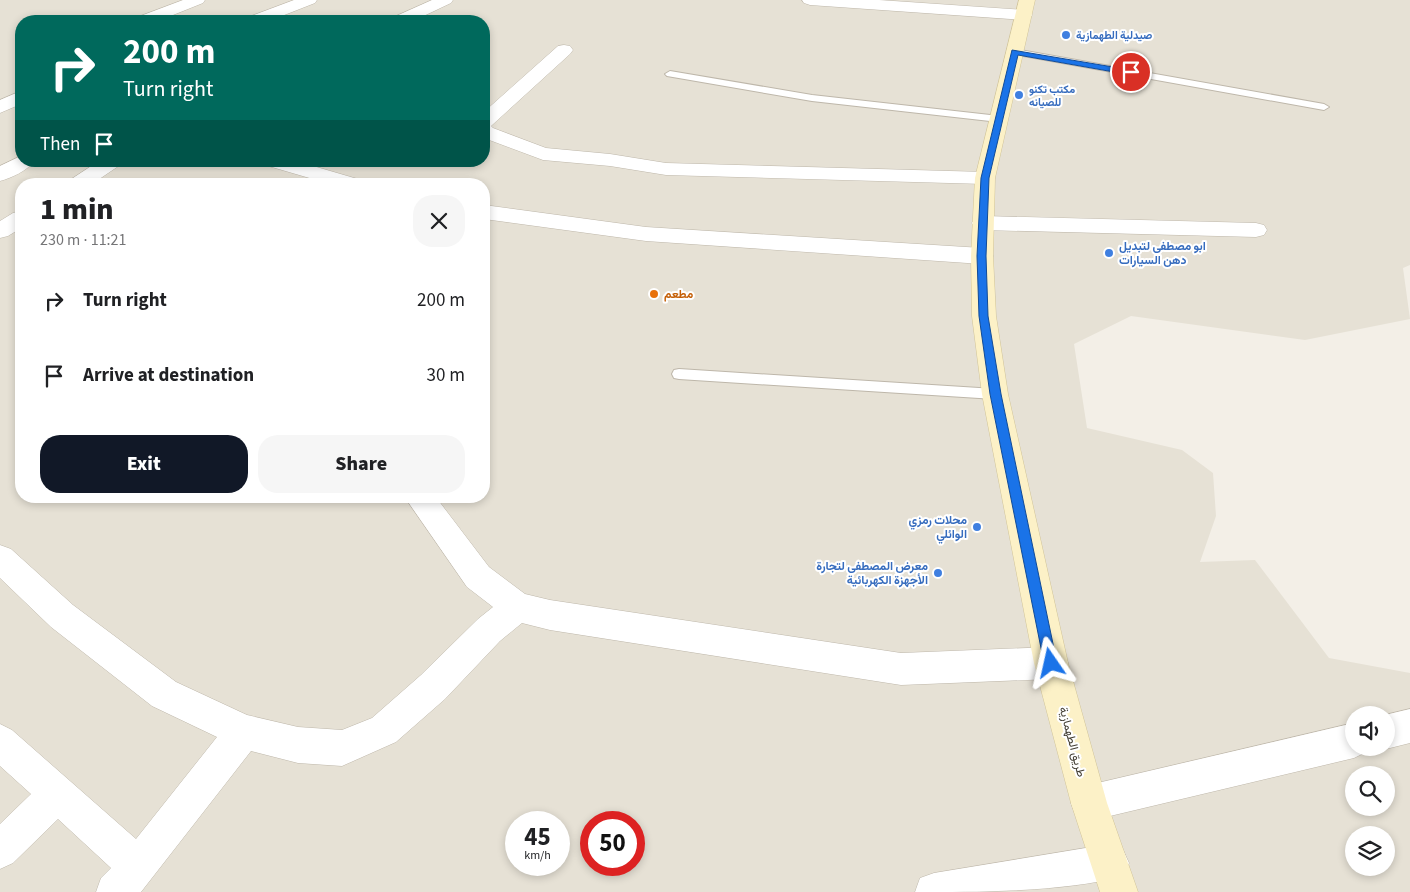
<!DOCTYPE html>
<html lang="en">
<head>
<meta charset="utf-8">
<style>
  body { margin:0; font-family:"Source Sans 3",Vazirmatn,sans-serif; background:#f6f6f6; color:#202124; height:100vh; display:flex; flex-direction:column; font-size:19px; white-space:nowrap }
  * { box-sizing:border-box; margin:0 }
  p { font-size:16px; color:#757577 }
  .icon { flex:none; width:28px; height:28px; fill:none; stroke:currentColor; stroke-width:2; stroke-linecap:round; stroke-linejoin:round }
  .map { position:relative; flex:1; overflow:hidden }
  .details { position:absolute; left:15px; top:178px; width:475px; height:325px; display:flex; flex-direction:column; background:#fff; border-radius:20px; box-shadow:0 2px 8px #0003 }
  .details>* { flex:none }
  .hud { position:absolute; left:15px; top:15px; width:475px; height:152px; border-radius:20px; box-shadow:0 2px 8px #0003; background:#00695c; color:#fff; overflow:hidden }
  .buttons { position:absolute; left:1345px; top:706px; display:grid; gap:10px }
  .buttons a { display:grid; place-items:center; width:50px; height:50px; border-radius:50%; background:#fff; box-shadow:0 2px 8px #0003; font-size:25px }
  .speed { position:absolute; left:505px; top:811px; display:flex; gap:10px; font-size:25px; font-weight:700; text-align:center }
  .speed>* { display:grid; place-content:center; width:65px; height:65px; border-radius:50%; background:#fff; box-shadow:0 2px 8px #0003; line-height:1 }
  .speed small { font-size:12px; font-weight:400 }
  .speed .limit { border:8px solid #d22; background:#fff; color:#111 }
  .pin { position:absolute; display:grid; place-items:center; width:42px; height:42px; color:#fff; margin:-21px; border:2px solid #fff; border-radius:50%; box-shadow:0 1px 5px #0007 }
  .me { position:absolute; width:55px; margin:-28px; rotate:349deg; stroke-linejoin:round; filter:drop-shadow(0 0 4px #0008) }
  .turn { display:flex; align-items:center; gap:18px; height:105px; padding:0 25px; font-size:22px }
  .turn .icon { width:65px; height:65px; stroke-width:2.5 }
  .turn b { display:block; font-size:35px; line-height:42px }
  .then { display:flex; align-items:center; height:48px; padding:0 25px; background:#0003; gap:10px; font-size:19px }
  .round { display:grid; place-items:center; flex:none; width:52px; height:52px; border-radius:20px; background:#f6f6f6 }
  .summary { display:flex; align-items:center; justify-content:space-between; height:85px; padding:0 25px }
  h1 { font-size:30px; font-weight:800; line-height:38px }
  .cta { display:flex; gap:10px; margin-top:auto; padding:10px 25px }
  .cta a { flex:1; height:58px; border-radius:20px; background:#111827; color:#fff; font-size:20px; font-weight:800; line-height:58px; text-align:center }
  .cta a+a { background:#f6f6f6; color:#202124 }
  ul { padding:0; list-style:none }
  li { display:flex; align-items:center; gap:15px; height:75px; padding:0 25px }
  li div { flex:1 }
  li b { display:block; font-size:19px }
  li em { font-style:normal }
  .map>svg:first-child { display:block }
</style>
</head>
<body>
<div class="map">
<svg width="1410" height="892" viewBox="0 0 1410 892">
  <rect width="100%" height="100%" fill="#f3efe7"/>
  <path fill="#e6e1d5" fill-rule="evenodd" d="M0 0H1410V265L1403 268 1410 319 1305 340 1131 316 1074 344 1087 428 1182 450 1213 473 1216 516 1200 562 1255 560 1329 658 1410 673V892H0ZM21 21H484V161H21ZM21 184H484V496H21ZM1354 715H1386V748H1354ZM1354 775H1386V808H1354ZM516 822H559V865H516ZM591 822H634V865H591ZM1354 835H1386V868H1354Z"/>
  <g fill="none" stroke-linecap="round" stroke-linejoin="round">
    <g stroke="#beb7aa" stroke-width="2">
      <path id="service" d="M1015 49 1324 104 1329 107 1324 110 1012 54 1010 52Z
        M670 71 812 95 999 116 1004 119 999 122 812 101 667 76 665 74Z
        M679 369 995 389 1000 390 1002 394 1000 398 995 399 679 379 674 378 672 374 674 370Z"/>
    </g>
    <g stroke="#beb7aa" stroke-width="1">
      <path id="minor" d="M183 0H205L203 3 158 21H136L138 17Z
        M294 0H317L315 3 269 21H247L249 17Z
        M432 0H453L451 3 413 21H392L394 17Z
        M802 0H879L1024 10 1030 12 1032 15 1030 18 1024 20 810 5 804 3Z
        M564 45 570 46 573 50 570 54 491 126 493 128 546 148 610 154 666 163 985 172 992 174 995 178 992 182 985 184 666 175 610 166 543 160 484 138V112L558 46Z
        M21 91V104L0 113V100Z
        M21 156V161H34C27 171 11 178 0 181V166Z
        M99 161H123L120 165 92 184H67L70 180Z
        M262 161H296L361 180 364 184H330L265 165Z
        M484 205 646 227 982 248 990 251 993 256 990 261 982 264 646 241 484 219Z
        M21 211V228L8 236 0 238V221L13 213Z
        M983 216 1256 223 1264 225 1267 230 1264 235 1256 237 983 230 975 228 972 223 975 218Z
        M404 496H435L489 567 525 594 550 600 901 653 1051 647 1063 652 1068 663 1063 674 1051 679 901 685 550 630 522 623 500 641 445 699 396 742 342 766 298 763 251 751 141 892H96L101 878 111 868 58 819 13 863 0 869V824L31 794 0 766V724L12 730 136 839 217 737 152 706 51 627 0 578V545L11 549 73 605 176 682 247 715 298 727 342 730 372 718 421 675 478 619 493 607 467 587Z
        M1410 709V743L1386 749 1381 748H1386L1385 715Z
        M1354 723V748H1368L1366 752 1354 758 1089 821 1076 816 1071 803 1076 790 1089 785Z
        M1110 844 1123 850 1129 863 1123 876C1066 892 977 892 915 892L920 878 934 873Z"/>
    </g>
    <g stroke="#d1c498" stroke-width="1">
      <path id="secondary" d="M1019 0H1035L995 178 993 256 996 316 1008 394 1068 663 1107 803 1138 892H1100L1071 803 1034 663 982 394 972 316 971 256 975 178Z"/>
    </g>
    <use href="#service" fill="#fff" fill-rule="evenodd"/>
    <use href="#minor" fill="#fff" fill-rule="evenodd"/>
    <use href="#secondary" fill="#fcf1c7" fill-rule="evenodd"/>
  </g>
  <path fill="#1a73e8" stroke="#114b97" d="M1012 50 1131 70 1135 72 1131 75 1018 55 989 178 986 256 988 316 1001 394 1057 663 1055 668 1051 670 1046 668 1044 663 990 394 979 316 977 256 981 178Z"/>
  <g fill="#3f7fe0" stroke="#fff" stroke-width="2">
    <circle cx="1066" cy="35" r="5"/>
    <circle cx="1019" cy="95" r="5"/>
    <circle cx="1109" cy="253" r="5"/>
    <circle cx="977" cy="527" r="5"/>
    <circle cx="938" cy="573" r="5"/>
  </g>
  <circle fill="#e8710a" stroke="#fff" stroke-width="2" cx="654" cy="294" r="5"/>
  <g text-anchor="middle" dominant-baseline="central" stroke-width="4" stroke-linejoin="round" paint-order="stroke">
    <g font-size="11" font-weight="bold" fill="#366cbe" stroke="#fff" text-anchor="start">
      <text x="1076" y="35">صيدلية الطهمازية</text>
      <text x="1029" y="89">مكتب تكنو<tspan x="1029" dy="13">للصيانه</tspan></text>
    </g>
    <g font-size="12" font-weight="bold" fill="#366cbe" stroke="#fff" text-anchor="end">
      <text x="1119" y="246" text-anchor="start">ابو مصطفى لتبديل<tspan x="1119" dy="14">دهن السيارات</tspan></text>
      <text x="967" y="520">محلات رمزي<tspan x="967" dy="14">الوائلي</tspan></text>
      <text x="928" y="566">معرض المصطفى لتجارة<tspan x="928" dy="14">الأجهزة الكهربائية</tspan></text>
    </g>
    <g font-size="12" font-weight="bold" fill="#c56008" stroke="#fff" text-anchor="start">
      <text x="664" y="294">مطعم</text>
    </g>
    <g font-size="12" fill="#454036" stroke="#fff">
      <text transform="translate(1072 742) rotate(75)">طريق الطهمازية</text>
    </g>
  </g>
</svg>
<div class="buttons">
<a><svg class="icon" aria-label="sound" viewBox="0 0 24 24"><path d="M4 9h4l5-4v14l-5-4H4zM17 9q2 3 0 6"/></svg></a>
<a><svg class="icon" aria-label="search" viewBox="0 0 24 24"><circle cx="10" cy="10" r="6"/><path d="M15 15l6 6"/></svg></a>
<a><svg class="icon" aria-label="layers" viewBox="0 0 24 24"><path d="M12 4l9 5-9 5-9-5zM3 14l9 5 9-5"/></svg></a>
</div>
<div class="speed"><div>45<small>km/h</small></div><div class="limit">50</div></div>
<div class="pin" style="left:1131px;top:72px;background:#d93025"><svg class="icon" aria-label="arrive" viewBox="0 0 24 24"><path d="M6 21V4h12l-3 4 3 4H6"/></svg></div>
<svg class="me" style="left:1051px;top:663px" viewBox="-20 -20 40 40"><path d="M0-17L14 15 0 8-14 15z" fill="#1a73e8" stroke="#fff" stroke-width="4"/></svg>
<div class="hud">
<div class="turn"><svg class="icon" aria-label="right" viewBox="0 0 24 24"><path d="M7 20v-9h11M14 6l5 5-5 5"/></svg><div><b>200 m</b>Turn right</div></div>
<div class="then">Then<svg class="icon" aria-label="arrive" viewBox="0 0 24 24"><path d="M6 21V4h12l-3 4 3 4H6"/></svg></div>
</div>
<section class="details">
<div class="summary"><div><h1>1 min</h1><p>230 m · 11:21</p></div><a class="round"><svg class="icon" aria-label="close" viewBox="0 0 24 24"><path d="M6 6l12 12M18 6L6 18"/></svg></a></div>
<ul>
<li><svg class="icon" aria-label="right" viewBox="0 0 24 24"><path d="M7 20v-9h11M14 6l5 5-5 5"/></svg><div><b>Turn right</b></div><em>200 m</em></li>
<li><svg class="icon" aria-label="arrive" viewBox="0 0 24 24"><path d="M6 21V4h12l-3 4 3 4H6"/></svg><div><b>Arrive at destination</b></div><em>30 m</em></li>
</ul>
<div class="cta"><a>Exit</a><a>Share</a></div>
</section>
</div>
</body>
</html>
